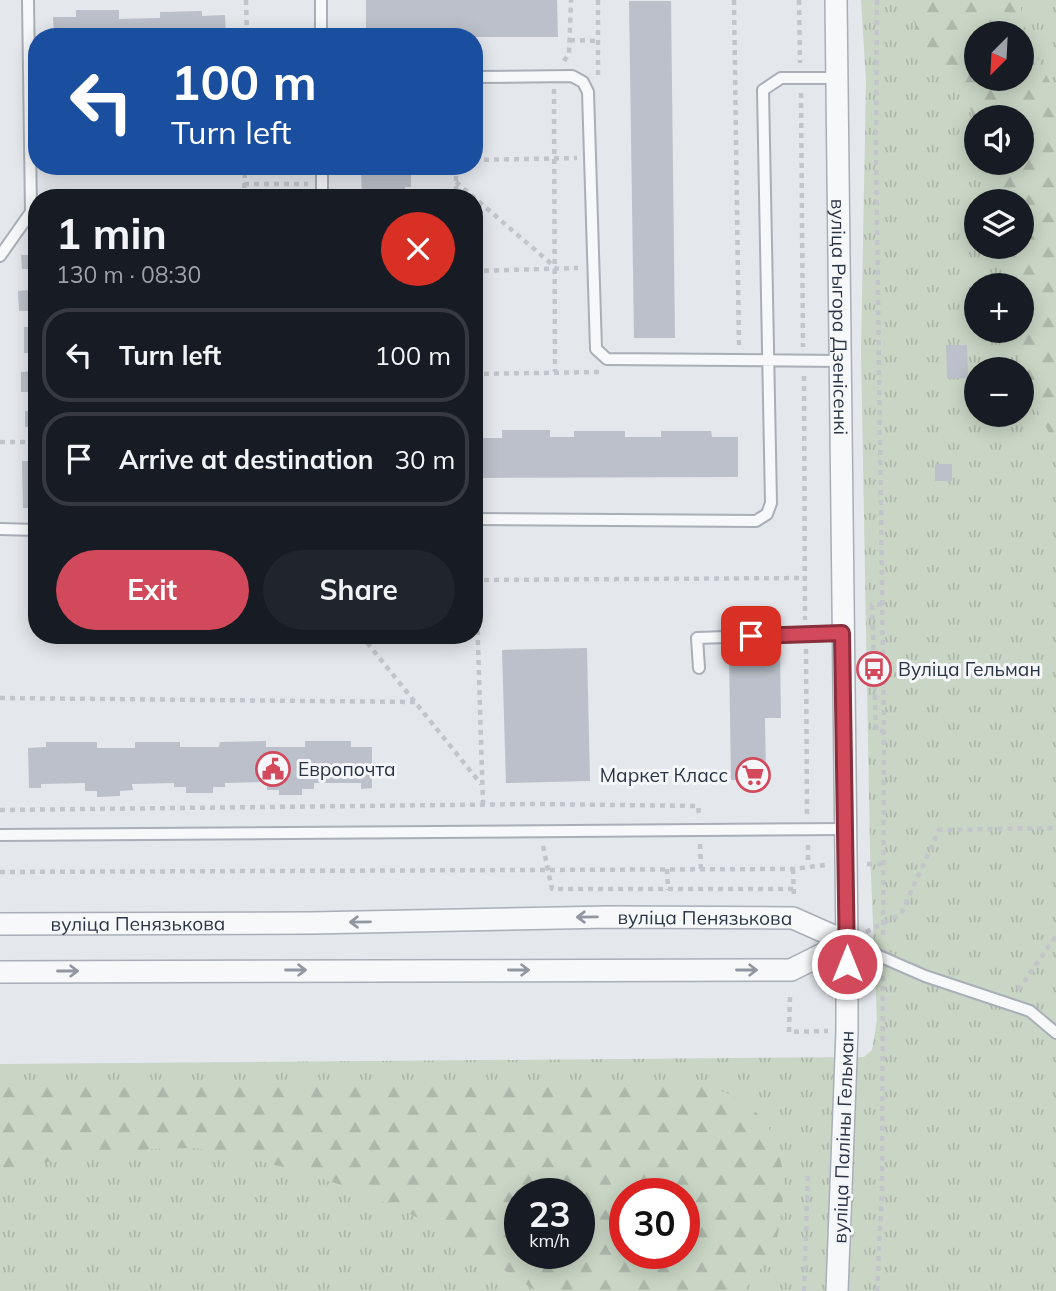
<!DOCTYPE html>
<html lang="en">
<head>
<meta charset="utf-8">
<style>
  body { margin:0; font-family:Mulish,sans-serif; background:#20242c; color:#f1f3f6; height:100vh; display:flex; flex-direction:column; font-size:26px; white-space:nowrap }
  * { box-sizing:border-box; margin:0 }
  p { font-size:23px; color:#9ea1a6 }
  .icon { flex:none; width:38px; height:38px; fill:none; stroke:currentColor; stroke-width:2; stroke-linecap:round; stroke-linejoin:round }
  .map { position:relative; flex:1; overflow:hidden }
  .side { position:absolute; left:28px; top:189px; width:455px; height:455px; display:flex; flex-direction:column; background:#171b24; border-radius:28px; box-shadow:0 4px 18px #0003 }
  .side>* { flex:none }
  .guide { position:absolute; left:28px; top:28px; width:455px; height:147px; border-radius:28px; box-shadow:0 4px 18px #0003; background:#1a4fa0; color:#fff; overflow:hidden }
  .needle { width:46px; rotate:204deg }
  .fabs { position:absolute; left:964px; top:21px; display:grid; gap:14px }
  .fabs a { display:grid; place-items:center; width:70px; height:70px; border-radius:50%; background:#171b24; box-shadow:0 4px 18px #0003; font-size:35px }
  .speed { position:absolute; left:504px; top:1178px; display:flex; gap:14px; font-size:35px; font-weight:700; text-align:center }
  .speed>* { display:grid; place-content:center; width:91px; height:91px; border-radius:50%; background:#171b24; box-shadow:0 4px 18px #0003; line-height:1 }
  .speed small { font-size:18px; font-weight:400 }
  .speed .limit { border:10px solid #d22; background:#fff; color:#111 }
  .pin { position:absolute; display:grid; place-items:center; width:60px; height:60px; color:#fff; margin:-30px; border-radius:14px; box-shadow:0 4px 10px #0006 }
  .me { position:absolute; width:77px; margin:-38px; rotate:0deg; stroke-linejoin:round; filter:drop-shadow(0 0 5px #0008) }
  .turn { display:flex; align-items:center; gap:24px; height:147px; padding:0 28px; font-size:32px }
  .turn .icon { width:91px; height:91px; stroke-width:2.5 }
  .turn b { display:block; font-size:49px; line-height:60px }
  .round { display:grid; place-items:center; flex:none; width:74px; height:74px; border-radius:37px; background:#20242c }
  .summary { display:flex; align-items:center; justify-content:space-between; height:119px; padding:0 28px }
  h1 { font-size:42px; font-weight:700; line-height:52px }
  .primary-button { display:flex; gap:14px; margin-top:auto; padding:14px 28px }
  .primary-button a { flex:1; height:80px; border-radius:42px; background:#d1495b; color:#fff; font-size:28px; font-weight:700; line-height:80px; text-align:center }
  .primary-button a+a { background:#20242c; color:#f1f3f6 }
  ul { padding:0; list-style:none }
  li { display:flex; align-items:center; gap:21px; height:94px; margin:0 14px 10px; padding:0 14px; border:4px solid #363941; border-radius:28px }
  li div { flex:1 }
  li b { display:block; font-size:26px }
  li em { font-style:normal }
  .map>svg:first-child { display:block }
</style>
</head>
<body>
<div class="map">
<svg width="1056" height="1291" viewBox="0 0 1056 1291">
  <defs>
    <pattern id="grass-tufts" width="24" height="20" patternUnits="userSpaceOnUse" patternTransform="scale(1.75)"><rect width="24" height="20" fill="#c9d6c5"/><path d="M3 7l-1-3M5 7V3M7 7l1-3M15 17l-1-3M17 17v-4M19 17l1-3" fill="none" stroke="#adb8ab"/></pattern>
    <pattern id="forest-firs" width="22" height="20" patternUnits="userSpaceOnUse" patternTransform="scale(1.75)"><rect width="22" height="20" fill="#c9d6c5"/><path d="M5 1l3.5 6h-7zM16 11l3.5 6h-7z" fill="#adb8ab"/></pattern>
  </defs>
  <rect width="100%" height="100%" fill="#e4e7ec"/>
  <path fill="url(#grass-tufts)" fill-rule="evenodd" d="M861 0H1056V1291H0V1064L864 1057 872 1050 877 1020 870 851 861 350 866 81ZM976 33H1022V79H976ZM976 117H1022V163H976ZM976 201H1022V247H976ZM976 285H1022V331H976ZM976 369H1022V415H976ZM520 1194H579V1253H520ZM625 1194H684V1253H625Z"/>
  <path fill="url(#forest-firs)" fill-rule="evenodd" d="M911 0H1020C1022 34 1040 63 1056 93V452C1052 440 1047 428 1041 417 1034 404 1024 392 1022 377 1017 348 1022 317 1022 285H1008L990 247H1022V201H980L982 163H1022V117H976V128C972 109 963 90 952 74 946 67 938 61 932 55 919 41 911 19 911 0ZM976 33H1022V79H976Z
    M662 1080C691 1083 720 1086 745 1103 783 1130 788 1177 780 1220 779 1227 778 1235 776 1242 768 1260 756 1276 743 1291H536L446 1232 396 1207 350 1188 298 1171 241 1156 195 1148 152 1149 0 1168V1087ZM520 1194H579V1253H520ZM625 1194H684V1253H625Z"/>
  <path fill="#bbc0ca" d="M366 0H557L558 37H366Z
    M629 1H671L675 338H634Z
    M76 10H119V19L160 18V12L202 11V16L225 15 226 37H54L53 17H76Z
    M361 166H411V187H405V198H362Z
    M21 255H37V427H25V411H32V392H21V372L32 371V353H24V327H31V311H19L18 291 30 290V269H22Z
    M946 345H967L968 378 947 379Z
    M502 430H550V437H574V431H625V437H661V431H711L712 437H738V477L474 478V438H502Z
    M22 461H37V508H23Z
    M935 464H952V481H935Z
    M587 648 590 781 506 783 502 650Z
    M729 652H780L781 718H765L766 780H731Z
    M266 741V747H305V741H351V747H372V788L361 789V783H314V789H302V795H279V790H267V782L225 783V787H213V793H186V787H174V783L132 784 133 790 120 791V796L97 797V791H85V783L41 784V788H29L28 748 46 747V742H97V748H135V742H180V747H219L220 742Z"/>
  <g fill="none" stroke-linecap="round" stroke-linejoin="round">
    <g stroke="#a9aeb7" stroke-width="14">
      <path id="service" d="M321 37V0
        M474 77 572 76 583 82 588 92 596 349 607 359 840 361
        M322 166V198
        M0 256 31 212 28 0
        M474 519 756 521 767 514 771 503 763 90 781 78H838
        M0 529 37 530
        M699 668 697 638 842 633
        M0 835 846 829
        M847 942 925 976 1030 1011 1056 1033"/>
    </g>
    <g stroke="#a9aeb7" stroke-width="24">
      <g id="minor">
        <path id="s1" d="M836 0 847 942V1031L837 1291"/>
        <path id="s2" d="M0 924 311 923 609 917 793 918 847 942"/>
        <path d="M0 972 791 970 847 942"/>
      </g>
    </g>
    <path stroke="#c2c5cb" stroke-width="4.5" stroke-dasharray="5 5" stroke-linecap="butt" d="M246 0 247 37
      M598 0V76
      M734 0 739 347
      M799 0 800 63
      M877 0 876 151 884 731 883 940
      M570 40 598 41
      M564 61 569 54 571 0
      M554 89 555 372
      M801 93 803 347
      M474 160 577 158
      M456 166V198
      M456 182 555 267
      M244 184H308
      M244 198 245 166
      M474 271 578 268
      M474 374 599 372
      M804 376 805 620
      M0 442H37
      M474 580 805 578
      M476 580 483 804
      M882 604 872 605 876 731H884
      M361 635 481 784
      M806 649 807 816
      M0 698 415 702
      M0 810 536 804 698 806 699 814
      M700 844 701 869
      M808 845V865
      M543 846 552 889H794
      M867 864H885
      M667 869 668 890
      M793 869 794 898
      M0 872 793 869 825 865
      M866 932 901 914 939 830 1056 828
      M1018 990 1056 936
      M790 997 789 1032 828 1031
      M804 1291 808 1174
      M877 1291 882 1191 883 974"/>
    <use href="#service" stroke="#f7f8fa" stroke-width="10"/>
    <use href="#minor" stroke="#f7f8fa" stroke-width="21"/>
  </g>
  <defs><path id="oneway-shaft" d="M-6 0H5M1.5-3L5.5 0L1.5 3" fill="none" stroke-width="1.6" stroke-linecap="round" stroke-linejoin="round" transform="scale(1.75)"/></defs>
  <g stroke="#9196a0">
    <use href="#oneway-shaft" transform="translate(587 917) rotate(179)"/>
    <use href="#oneway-shaft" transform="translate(360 922) rotate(179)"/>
    <use href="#oneway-shaft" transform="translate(296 970)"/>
    <use href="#oneway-shaft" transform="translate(519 970)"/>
    <use href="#oneway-shaft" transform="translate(747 970)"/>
    <use href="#oneway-shaft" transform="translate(68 971)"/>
  </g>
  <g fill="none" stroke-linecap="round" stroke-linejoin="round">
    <g stroke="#882f3b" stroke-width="18">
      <path id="route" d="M751 636 842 633 847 964"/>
    </g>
    <use href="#route" stroke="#d1495b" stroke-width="12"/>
  </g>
  <defs>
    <g id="bus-ring" transform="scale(1.75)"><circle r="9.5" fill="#f4f6f9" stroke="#d1495b" stroke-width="1.5"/><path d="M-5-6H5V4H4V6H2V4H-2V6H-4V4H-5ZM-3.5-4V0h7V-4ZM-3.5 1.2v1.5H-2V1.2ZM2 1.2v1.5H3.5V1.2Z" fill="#d1495b"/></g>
    <g id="civic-ring" transform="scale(1.75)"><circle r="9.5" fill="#f4f6f9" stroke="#d1495b" stroke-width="1.5"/><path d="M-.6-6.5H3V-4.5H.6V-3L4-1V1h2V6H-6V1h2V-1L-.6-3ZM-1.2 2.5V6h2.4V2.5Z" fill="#d1495b"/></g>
    <g id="supermarket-ring" transform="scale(1.75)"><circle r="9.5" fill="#f4f6f9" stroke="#d1495b" stroke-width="1.5"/><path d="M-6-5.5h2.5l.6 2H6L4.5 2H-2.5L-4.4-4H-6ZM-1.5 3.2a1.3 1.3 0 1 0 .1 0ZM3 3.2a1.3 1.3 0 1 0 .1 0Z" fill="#d1495b"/></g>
  </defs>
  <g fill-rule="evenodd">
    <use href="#bus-ring" x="874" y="669"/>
    <use href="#civic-ring" x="273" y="769"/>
    <use href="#supermarket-ring" x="753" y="775"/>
  </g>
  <g text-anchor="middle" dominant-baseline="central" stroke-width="6" stroke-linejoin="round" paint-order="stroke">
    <g font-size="19" fill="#2b3445" stroke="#f4f6f9">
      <text stroke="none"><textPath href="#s1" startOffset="317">вуліца Рыгора Дзенісенкі</textPath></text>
      <text stroke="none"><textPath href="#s2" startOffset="705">вуліца Пенязькова</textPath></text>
      <text stroke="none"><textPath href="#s2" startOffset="138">вуліца Пенязькова</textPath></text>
      <text transform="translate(843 1137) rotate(-88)">вуліца Паліны Гельман</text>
    </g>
    <g font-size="19" fill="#2b3445" stroke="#f4f6f9" text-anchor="start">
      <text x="898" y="669">Вуліца Гельман</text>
      <text x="298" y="769">Европочта</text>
      <text x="728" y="775" text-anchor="end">Маркет Класс</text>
    </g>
  </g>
</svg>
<div class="fabs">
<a><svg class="needle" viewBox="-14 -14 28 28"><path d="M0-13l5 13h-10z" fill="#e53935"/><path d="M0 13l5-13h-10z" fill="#9ea1a6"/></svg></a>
<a><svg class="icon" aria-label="sound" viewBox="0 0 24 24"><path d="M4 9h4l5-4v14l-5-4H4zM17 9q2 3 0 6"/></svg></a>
<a><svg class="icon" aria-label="layers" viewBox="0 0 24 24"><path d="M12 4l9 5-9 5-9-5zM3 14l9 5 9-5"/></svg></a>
<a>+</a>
<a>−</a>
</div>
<div class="speed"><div>23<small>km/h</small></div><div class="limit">30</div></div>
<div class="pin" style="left:751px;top:636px;background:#d93025"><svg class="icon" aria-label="arrive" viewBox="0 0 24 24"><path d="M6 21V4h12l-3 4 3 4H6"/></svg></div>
<svg class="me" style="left:847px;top:964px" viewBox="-20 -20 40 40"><circle r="17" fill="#d1495b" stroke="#fff" stroke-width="3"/><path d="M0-11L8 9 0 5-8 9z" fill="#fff"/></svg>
<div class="guide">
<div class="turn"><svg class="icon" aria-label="left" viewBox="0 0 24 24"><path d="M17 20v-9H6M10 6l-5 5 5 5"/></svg><div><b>100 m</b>Turn left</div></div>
</div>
<section class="side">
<div class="summary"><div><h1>1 min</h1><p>130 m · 08:30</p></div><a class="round" style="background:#d93025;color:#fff"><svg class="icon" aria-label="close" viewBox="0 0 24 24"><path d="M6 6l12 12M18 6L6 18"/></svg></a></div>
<ul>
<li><svg class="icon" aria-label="left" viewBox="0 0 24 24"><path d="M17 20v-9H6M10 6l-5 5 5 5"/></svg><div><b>Turn left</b></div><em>100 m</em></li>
<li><svg class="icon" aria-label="arrive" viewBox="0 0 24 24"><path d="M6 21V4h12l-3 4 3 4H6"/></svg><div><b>Arrive at destination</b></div><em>30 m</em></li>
</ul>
<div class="primary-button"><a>Exit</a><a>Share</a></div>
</section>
</div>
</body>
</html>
